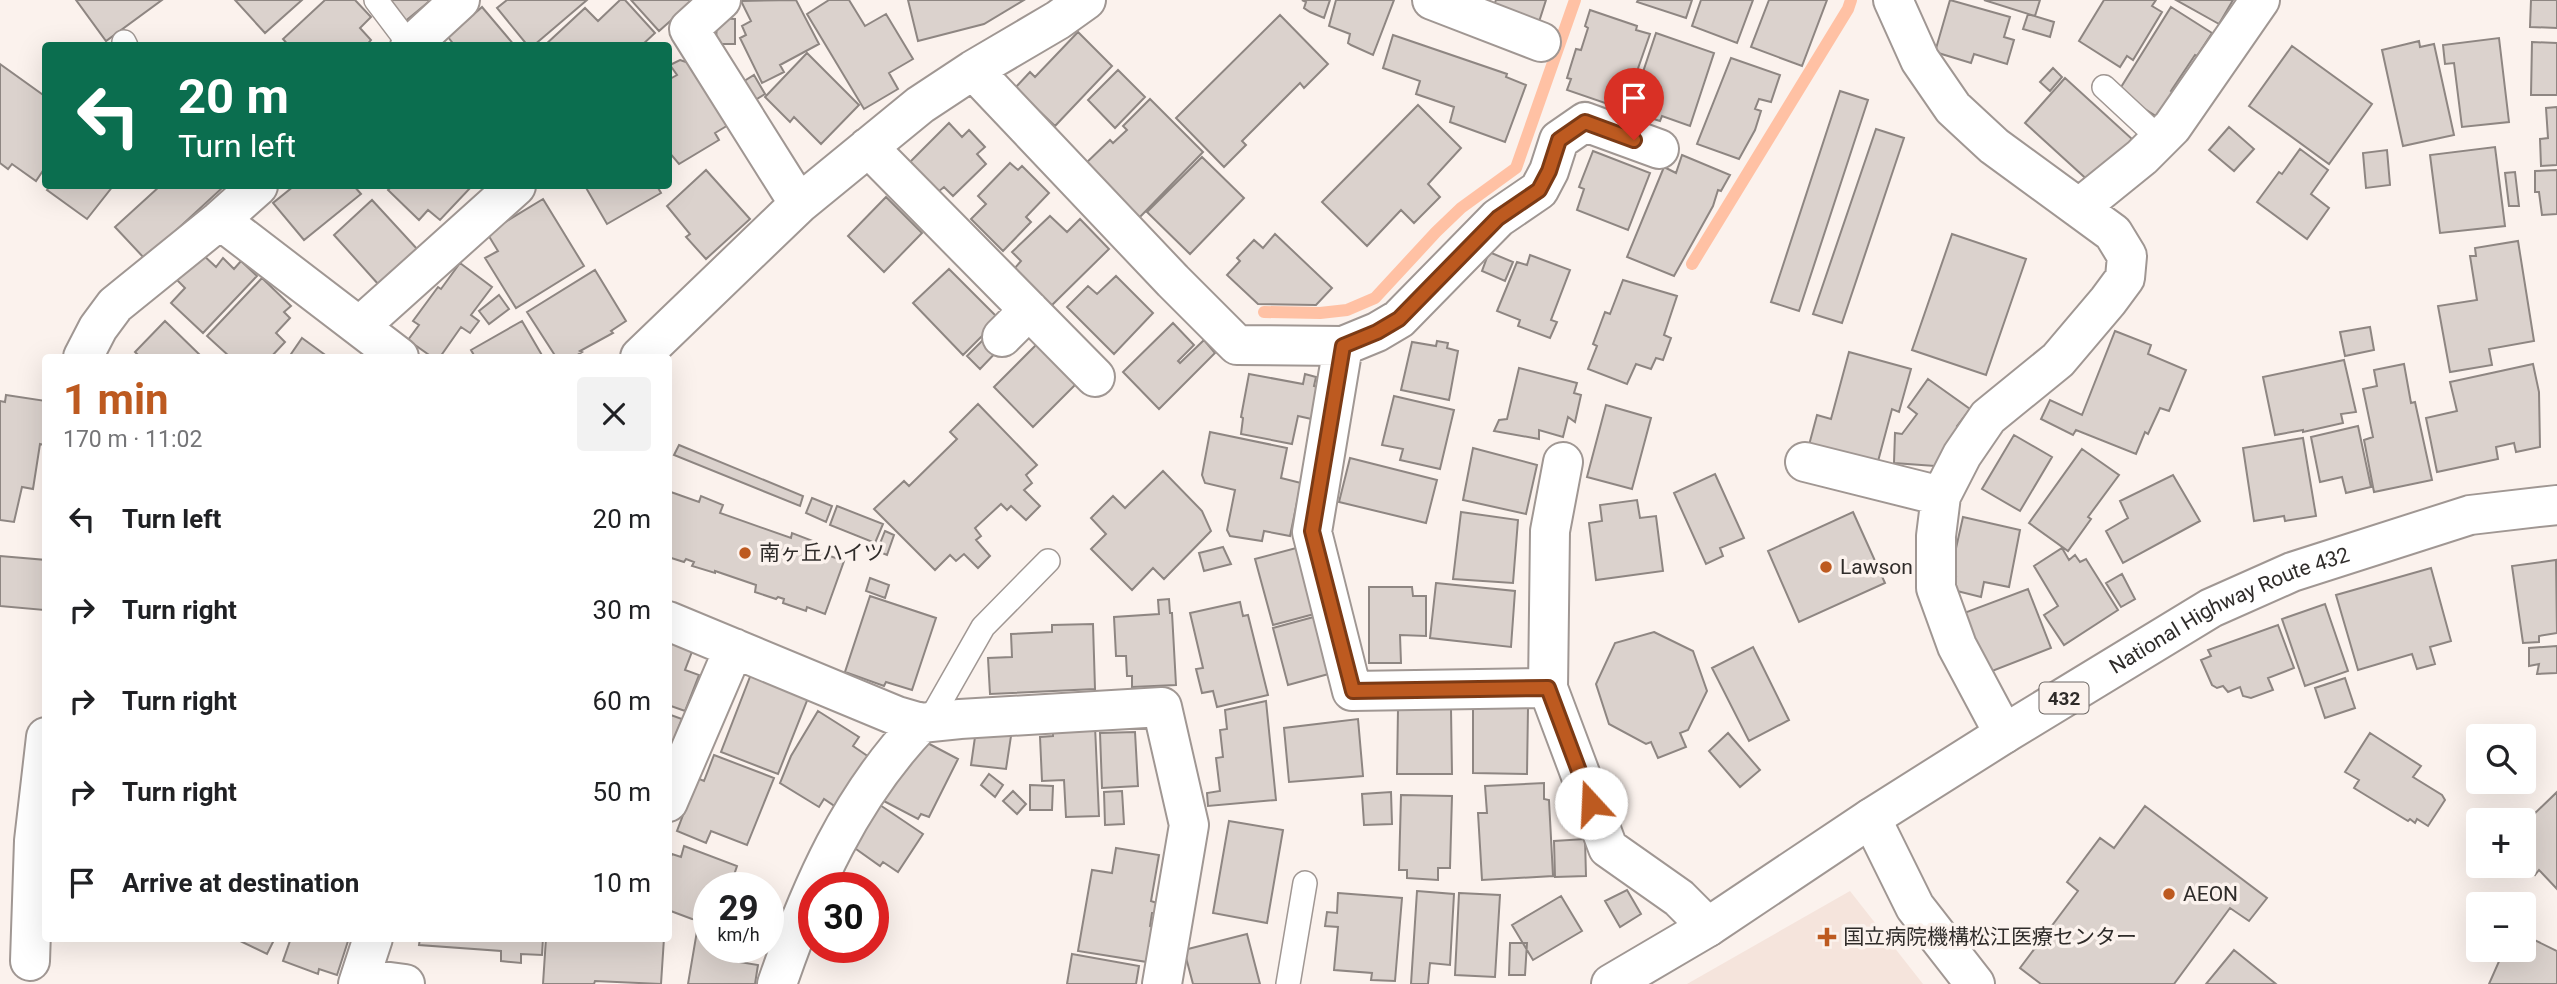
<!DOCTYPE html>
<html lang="en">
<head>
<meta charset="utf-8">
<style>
  body { margin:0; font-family:Roboto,"Noto Sans JP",sans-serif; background:#f2f2f2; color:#202124; height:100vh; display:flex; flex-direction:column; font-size:26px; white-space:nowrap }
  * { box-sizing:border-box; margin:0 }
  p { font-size:23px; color:#757577 }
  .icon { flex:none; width:38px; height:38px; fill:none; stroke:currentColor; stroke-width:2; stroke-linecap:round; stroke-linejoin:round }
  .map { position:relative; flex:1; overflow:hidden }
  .sheet { position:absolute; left:42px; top:354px; width:630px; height:588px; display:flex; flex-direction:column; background:#fff; border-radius:7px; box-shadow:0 7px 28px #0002 }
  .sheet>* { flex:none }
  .hud { position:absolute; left:42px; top:42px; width:630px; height:147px; border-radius:7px; box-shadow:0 7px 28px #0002; background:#0b6e4f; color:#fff; overflow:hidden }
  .controls { position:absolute; left:2466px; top:724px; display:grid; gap:14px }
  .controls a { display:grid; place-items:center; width:70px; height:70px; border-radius:7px; background:#fff; box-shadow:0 7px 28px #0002; font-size:35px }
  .speed { position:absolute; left:693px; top:872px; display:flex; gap:14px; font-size:35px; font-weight:700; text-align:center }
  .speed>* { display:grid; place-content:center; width:91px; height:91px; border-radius:50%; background:#fff; box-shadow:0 7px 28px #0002; line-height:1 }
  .speed small { font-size:18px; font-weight:400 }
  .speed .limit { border:10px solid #d22; background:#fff; color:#111 }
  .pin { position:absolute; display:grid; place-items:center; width:60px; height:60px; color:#fff; margin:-72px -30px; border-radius:50% 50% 50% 0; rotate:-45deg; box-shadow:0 0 7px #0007 }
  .pin .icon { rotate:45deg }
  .me { position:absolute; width:77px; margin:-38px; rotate:340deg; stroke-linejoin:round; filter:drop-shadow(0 0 5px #0008) }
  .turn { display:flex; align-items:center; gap:24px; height:147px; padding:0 21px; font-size:32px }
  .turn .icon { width:91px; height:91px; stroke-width:2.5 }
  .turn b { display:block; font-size:49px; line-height:60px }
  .round { display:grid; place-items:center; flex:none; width:74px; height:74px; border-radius:7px; background:#f2f2f2 }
  .overview { display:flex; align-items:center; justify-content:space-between; height:119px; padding:0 21px }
  h1 { font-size:42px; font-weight:700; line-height:52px; color:#bd5a20 }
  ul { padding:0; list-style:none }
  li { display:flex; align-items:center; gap:21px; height:91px; padding:0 21px }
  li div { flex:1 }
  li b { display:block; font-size:26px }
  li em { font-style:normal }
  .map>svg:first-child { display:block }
</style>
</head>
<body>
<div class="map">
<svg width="2557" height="984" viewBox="0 0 2557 984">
  <rect width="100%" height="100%" fill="#fbf2ed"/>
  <path fill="#f5e4dc" d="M1850 891 1923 984H1687Z"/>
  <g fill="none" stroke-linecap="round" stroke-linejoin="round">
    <path stroke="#ffc1a4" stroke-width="12" d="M1692 264 1848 9 1851 0
      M1264 312 1320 313 1347 310 1375 298 1436 232 1461 208 1516 168 1575 0"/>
  </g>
  <path fill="#dbd2cd" stroke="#8e8682" stroke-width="2" d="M76 0H162L106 41Z
    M235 0H302L265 33Z
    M325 0H355L371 17 360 28 371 40 366 46H289L283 39Z
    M384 0H431L403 23Z
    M507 0H587L533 46H528L497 8Z
    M620 0H625L655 33 641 46H544L585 8 598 21Z
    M631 0H694L659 31Z
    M796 0 819 44 780 65 784 72 762 83 740 38 746 35 742 26 751 21 741 1Z
    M829 0H849L865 26 886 14 913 59 889 73 898 89 864 109 807 14Z
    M908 0H1024L984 24 918 41Z
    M1302 0H1330L1324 18 1310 12 1304 8 1306 2Z
    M1336 0H1394L1373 55 1351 45 1348 43 1350 34 1329 26Z
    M1496 0H1546L1537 28 1493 8Z
    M1638 0H1692L1686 18 1637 2Z
    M1701 0H1753L1737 43 1692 26Z
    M1769 0H1827L1802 66 1751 47Z
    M1950 0 2010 17 2004 37 2014 40 2007 64 1974 54 1971 63 1935 52Z
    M1984 0H2040L2035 16Z
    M2104 0H2156L2152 6 2162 12 2133 60 2127 56 2120 67 2079 41Z
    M2176 0H2233L2219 24Z
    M2531 0H2557V28L2530 27Z
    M482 7 515 46H455L448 37Z
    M2171 7 2212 33 2197 56 2195 55 2171 91 2174 93 2159 118 2118 92Z
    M1590 10 1637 26 1636 30 1650 34 1634 80 1647 85 1637 114 1567 90 1571 79 1567 78 1576 49 1581 50 1588 28 1585 26Z
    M2028 14 2054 22 2050 37 2023 29Z
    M1280 15 1328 64 1304 88 1300 83 1242 141 1246 145 1224 167 1176 118Z
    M717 18 735 19V44H716Z
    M1078 32 1112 66 1055 126 1015 88 1030 72 1035 77Z
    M1656 33 1714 53 1690 126 1662 116 1660 121 1641 115 1643 109H1641L1648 84 1640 81Z
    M1393 35 1507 74 1506 77 1526 85 1505 142 1450 122 1454 107 1416 94 1420 81 1383 68Z
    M2499 38 2509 122 2462 127 2454 63 2445 64 2443 45Z
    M2419 41 2420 47 2434 44 2454 135 2403 146 2382 50Z
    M2532 42 2557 43V95H2531Z
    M2292 46 2372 104 2329 164 2249 106Z
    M807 53 859 105 821 144 794 117 790 122 765 97Z
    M1731 58 1780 75 1771 102 1759 99 1755 109 1761 111 1755 130 1739 159 1697 144Z
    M680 60 695 65 730 124 715 133 719 140 679 164 668 151V80L677 75 670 65Z
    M0 64 46 97V166L36 181 12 164 8 169 0 163Z
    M2053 68 2062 77 2050 91 2040 82Z
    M1118 70 1145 97 1115 128 1088 100Z
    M754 75 765 94 752 102 741 83Z
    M2065 78 2132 139 2092 184 2025 123Z
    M1840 91 1868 100 1799 311 1771 302Z
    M1150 99 1203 152 1137 220 1083 166 1110 140 1113 143 1127 130 1123 126Z
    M1418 105 1461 148 1428 184 1440 197 1414 223 1401 210 1367 246 1322 202Z
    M2557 107V165L2541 166 2540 139 2548 138 2546 108Z
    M949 123 962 137 969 130 985 147 977 154 986 164 953 196 944 187 933 196 910 172 915 167 910 162Z
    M2229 127 2254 149 2234 171 2209 150Z
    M1876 129 1904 138 1842 323 1813 314Z
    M2495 147 2505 226 2440 233 2430 155Z
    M2300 149 2328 170 2311 194 2329 208 2307 239 2257 202 2279 172 2282 174Z
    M2387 150 2390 185 2366 188 2363 153Z
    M1593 151 1650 173 1628 230 1577 210 1584 189 1579 187Z
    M1682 155 1730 175 1721 191 1718 190 1713 206 1674 276 1627 257 1664 167 1676 173Z
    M1202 157 1244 198 1190 254 1147 212Z
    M1010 163 1018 170 1022 166 1049 193 1026 217 1031 222 1003 251 971 219 986 204 978 196Z
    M706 170 750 219 706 259 686 237 690 234 667 206Z
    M2557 170V214L2542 215 2539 192H2535V171Z
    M2515 172 2519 206H2509L2505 173Z
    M50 186H113L87 219 47 190Z
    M160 186H218L221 189 145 259 115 227Z
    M294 186H354L361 194 304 240 273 203Z
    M392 186H472L440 220 428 210 419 220 388 190Z
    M585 186H657L661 193 607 224Z
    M886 197 922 233 884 272 848 236Z
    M543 199 584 266 516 308 485 258 498 251 487 233Z
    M372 200 418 250 379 285 334 235Z
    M1050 216 1067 232 1080 219 1109 249 1051 306 1014 269 1021 261 1012 252Z
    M1275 234 1332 288 1316 305 1258 304 1227 275 1240 261 1237 258 1254 240 1263 248Z
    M1952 234 2026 259 1986 375 1912 350Z
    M2518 241 2534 341 2489 349 2492 365 2450 372 2438 306 2477 300 2470 256H2476L2475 248Z
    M1489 252 1513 262 1505 281 1482 271Z
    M201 253 216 267 223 258 234 269 241 261 257 276 203 333 171 303 185 288 176 279Z
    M1530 255 1570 270 1551 320 1557 322 1550 338 1518 326 1520 320 1497 311 1517 262 1527 265Z
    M460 263 492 287 471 315 479 321 470 333 461 327 440 357H432L408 340 419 325 413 321 438 287 441 289Z
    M949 269 999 319 963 355 913 303Z
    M595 270 626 321 611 331 613 333 580 351 582 352 574 357H556L527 312Z
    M1116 276 1153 313 1114 354 1067 307 1088 286 1097 294Z
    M262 278 291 306 284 312 290 318 276 333 285 342 271 357H230L207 336Z
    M1623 280 1677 296 1664 335 1671 338 1663 360 1656 358 1651 369 1636 364 1627 384 1588 369 1597 346 1593 344 1605 312 1610 314Z
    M499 295 509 309 489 324 479 311Z
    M165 321 202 357H140L135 352Z
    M522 321 543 357H475L471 350Z
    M1173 323 1194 345 1178 361 1180 363 1204 340 1215 353 1159 409 1123 372Z
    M2370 327 2374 350 2345 356 2340 332Z
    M2115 331 2151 345 2148 354 2186 370 2169 411 2160 408 2148 434 2145 432 2136 454 2076 430 2073 435 2041 419 2050 400 2082 415Z
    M989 334 1002 346 980 369 967 356Z
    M302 338 328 357H289Z
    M1042 339 1081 379 1033 427 994 387Z
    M1437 341 1448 343 1447 348 1458 351 1449 400 1401 390 1412 342 1436 346Z
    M1849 352 1911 369 1899 412 1892 409 1877 465 1809 445 1817 415 1831 419Z
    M2344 360 2356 412 2341 414 2343 423 2303 432V430L2275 435 2263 377Z
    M2404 364 2411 403 2415 402 2432 480 2374 492 2364 440 2373 437 2363 389 2377 386 2374 370Z
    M2533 364 2539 392 2540 447 2516 452 2514 443 2496 447 2498 459 2437 472 2426 418 2457 411 2450 382Z
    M1519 368 1577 383 1574 393 1581 395 1575 422 1568 417 1563 437 1539 430V439L1494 431 1499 420 1507 419Z
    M1249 374 1303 384 1305 374 1316 377 1314 386 1322 388 1316 420 1298 416 1292 444 1241 434 1243 418 1241 417Z
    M1928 379 1970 409 1957 426 1962 430 1935 466 1894 463 1895 433 1902 434 1917 414 1908 407Z
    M6 395 46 401V435L44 445 40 444 33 489 22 487 14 522 0 520V401L5 402Z
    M1394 396 1454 410 1440 469 1400 460 1403 449 1382 445Z
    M978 404 1037 465 1026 475 1032 483 1024 490 1040 506 1026 520 1011 506 1007 510 1001 504 975 528 981 536 976 540 990 556 978 568 964 554 956 561 950 555 935 570 874 509 904 481 909 486 957 439 950 432Z
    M1606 405 1651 418 1632 489 1587 477Z
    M2358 426 2371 487 2346 493 2342 477 2320 482 2311 437Z
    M1210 432 1287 448 1281 478 1301 483 1290 536 1264 531 1262 541 1230 536 1227 530 1235 490 1205 483 1202 475Z
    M2014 435 2052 457 2020 511 1982 489Z
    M2303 438 2316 516 2285 521 2284 516 2254 521 2243 448Z
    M679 445 803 496 800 506 674 455Z
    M1473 448 1537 465 1526 514 1463 500Z
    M2082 449 2119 475 2088 517 2091 519 2068 551 2029 523Z
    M1350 458 1437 480 1426 523 1339 502Z
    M1163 471 1202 511 1211 531 1164 579 1153 568 1132 590 1091 549 1106 534 1091 518 1113 496 1125 508Z
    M1715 474 1744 538 1720 548 1723 556 1706 564 1674 493Z
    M2173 475 2200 521 2123 563 2106 531 2128 518 2120 501Z
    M668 491 699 502 701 496 723 505 720 513 791 538 792 533 813 541 811 549 844 561 825 614 807 607 806 611 783 603 784 599 778 597 776 599 755 592 756 585 715 571V573L692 566 694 562 686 559 684 562 668 557Z
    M812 498 832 506 826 522 806 513Z
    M1637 500 1640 518 1656 516 1663 571 1596 580 1589 523 1602 521 1600 505Z
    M837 506 883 524 875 543 830 525Z
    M1461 512 1518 520 1513 583 1453 579Z
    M1853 512 1885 583 1799 622 1768 551Z
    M1963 517 2020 530 2009 587 1984 582 1981 597 1953 590 1956 577 1950 575Z
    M885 531 894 535 887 555 877 551Z
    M1223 547 1231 564 1204 571 1199 553Z
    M1300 547 1318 613 1273 625 1255 559Z
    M2062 548 2069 560 2075 555 2080 562 2086 559 2118 610 2064 645 2044 615 2058 606 2034 566Z
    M0 556 46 560 44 610 0 606Z
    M2556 560 2557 633 2539 636V642L2523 643 2512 566Z
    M2431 568 2451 641 2430 647 2435 664 2417 669 2412 654 2358 670 2336 595Z
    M2122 574 2135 599 2121 607 2106 583Z
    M870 578 889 585 885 598 866 591Z
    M1436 583 1515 591 1511 647 1430 638Z
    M1369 587H1412L1413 596H1426V636L1400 635 1401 663H1369Z
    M2028 589 2051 648 1982 675 1964 613Z
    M870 596 936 618 912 690 886 682 884 686 845 672Z
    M1169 599 1170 613H1172L1176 685 1132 687V676H1127L1126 656H1116L1114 617 1159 614 1158 600Z
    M1240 602 1243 616 1248 615 1268 695 1217 707 1213 691 1202 693 1196 669 1203 668 1190 613Z
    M2325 604 2348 671 2305 686 2282 619Z
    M1321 615 1336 672 1288 685 1273 628Z
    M1093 624 1095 689 990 694 988 658 1012 657 1011 634 1052 632V625Z
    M2278 625 2294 668 2268 678 2273 690 2251 698 2243 696 2240 687 2228 692 2223 686 2217 688 2212 685 2201 660 2211 656 2208 650Z
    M1654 632 1693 651 1707 691 1688 730 1680 733 1686 747 1658 758 1651 742 1646 744 1609 724 1596 684 1615 643Z
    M668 639 693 649 685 670 699 675 685 711 668 705Z
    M2557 646V673L2537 674 2539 664 2529 666V648Z
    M1753 647 1789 720 1749 741 1712 668Z
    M753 669 810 693 778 774 721 752Z
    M2345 678 2355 708 2325 718 2315 688Z
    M1266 701 1276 800 1208 806 1207 793 1220 791 1216 758 1223 757 1220 730 1227 729 1225 710Z
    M1473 708H1528L1527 774 1473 773Z
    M1398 709H1451L1452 774H1397Z
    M818 711 859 737 853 746 869 757 836 807 824 799 819 807 780 783 791 756Z
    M668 714 682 719 668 754Z
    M1358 719 1363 776 1289 782 1284 728Z
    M1095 726 1099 816 1066 817 1064 780 1042 781 1040 737 1053 736V727Z
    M976 730 1011 736 1006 769 971 765Z
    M1135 732 1138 786 1102 788 1100 733Z
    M1728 733 1760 770 1740 787 1709 751Z
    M2370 733 2421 766 2413 777 2442 795 2445 800 2428 826 2417 819 2415 823 2410 819 2408 821 2354 788 2359 780 2345 772Z
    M918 738 958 759 929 817 921 814 918 819 880 799Z
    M714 755 774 778 747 845 711 831 706 843 677 831 697 778 704 781Z
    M989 774 1003 785 995 797 981 785Z
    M1544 783V799L1549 800 1553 876 1482 880 1478 813H1487L1485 786Z
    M1030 785 1053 786 1052 810H1030Z
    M1013 791 1026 804 1017 814 1003 801Z
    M1122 791 1124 824 1105 825 1104 792Z
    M1391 792 1392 824 1364 825 1362 794Z
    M2557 792V889L2539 870 2535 875 2524 863V821H2520L2527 814 2530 818Z
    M1401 795 1452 796 1450 868H1438V880L1407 878V870H1399Z
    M877 803 923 834 898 872 883 862 880 866 849 844Z
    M2145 806 2267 898 2249 921 2230 908 2174 984H2041L2020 968 2078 891 2067 882 2100 838 2114 848Z
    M1229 821 1283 830 1267 923 1213 913Z
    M1585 839 1586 876 1555 877 1554 841Z
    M684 846 737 866 730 887H709V921L692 919 668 910V863L672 854 681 857Z
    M1116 848 1159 855 1151 901 1157 903 1155 913H1152L1150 926 1153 927 1147 962 1078 951 1092 870 1112 873Z
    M1627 890 1641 914 1620 927 1605 901Z
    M1417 891 1454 894 1450 965 1430 963 1428 984H1411Z
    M1338 893 1402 898 1395 981 1371 980 1372 973 1334 970 1338 927 1325 926 1327 912 1337 913Z
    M1459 893 1500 895 1495 977 1455 975Z
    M1561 896 1582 931 1533 960 1512 925Z
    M697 931 709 932V947H735L733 961 758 965 755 984H688Z
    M1247 934 1260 984H1193L1184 950Z
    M2524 935 2557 951V984H2489L2504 950H2524Z
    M234 938H275L267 954Z
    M291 938H349L337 975 319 969 318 974 283 961Z
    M420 938H543L542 955 521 954V963L501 961V951L419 945Z
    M546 938H664L661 984 595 981 594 984H543Z
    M1510 943H1527L1525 975H1509Z
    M2234 950 2276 984H2206Z
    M1072 954 1139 966 1136 984H1067Z"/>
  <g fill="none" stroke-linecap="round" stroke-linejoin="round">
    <g stroke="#a09793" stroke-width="26">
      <path id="lane" d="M376 0 410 45
        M124 42 126 46
        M2104 87 2161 140
        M921 723 934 713 983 627 1048 561
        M1288 984 1305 883"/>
    </g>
    <g stroke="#a09793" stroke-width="42">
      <path id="street" d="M721 0 689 29 799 204
        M1432 0 1541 42
        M1893 0 1920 60 1953 108 1994 146 2113 233 2127 256 2125 278 2108 301 2058 360 1988 417 1962 455 1941 496 1936 536V588L1957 646 2004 734
        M410 46 460 0
        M973 70 1173 281 1237 345 1343 346 1312 532 1352 691 1548 688 1608 848 1679 898 1708 927
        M868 147 1095 377
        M2079 208 2142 157 2172 127 2260 0
        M220 220 399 357
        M360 326 516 186
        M1002 337 1029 310
        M1343 346 1377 332 1399 319 1498 218 1539 190 1549 171 1559 140 1585 122 1659 149
        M83 357 98 328 115 305 220 220 258 186
        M640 357 799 204 920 105 973 70 1058 20 1086 0
        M1805 462 1941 496
        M668 621 897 716 921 723C850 797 810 888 777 984
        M1548 688 1550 531 1563 462
        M921 723 960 719 1162 707 1189 825 1162 984
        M668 802 734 648
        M1871 818 1915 907 1975 984
        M30 961 34 841 46 737
        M360 978 405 984
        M358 984 373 938"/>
    </g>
    <g stroke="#a09793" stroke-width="42">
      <g id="highway">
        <path id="s1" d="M1611 984 1708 927 1871 818 2004 734 2211 608 2292 572 2470 515 2557 505"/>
      </g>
    </g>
    <use href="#lane" stroke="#fff" stroke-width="23"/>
    <use href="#street" stroke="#fff" stroke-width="38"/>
    <use href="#highway" stroke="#fff" stroke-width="38"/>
  </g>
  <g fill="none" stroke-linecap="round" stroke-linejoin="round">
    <g stroke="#7b3a15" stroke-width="18">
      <path id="route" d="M1591 803 1548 688 1353 691 1312 531 1343 346 1377 332 1399 319 1498 218 1539 190 1549 171 1559 140 1585 122 1634 140"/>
    </g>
    <use href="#route" stroke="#bd5a20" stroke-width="12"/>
  </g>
  <g fill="#bd5a20" stroke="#fbf2ed" stroke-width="2.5">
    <circle cx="745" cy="553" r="7"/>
    <circle cx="1826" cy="567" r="7"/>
    <circle cx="2169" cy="894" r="7"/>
    <path d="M1823.5 926.5h7v7h7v7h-7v7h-7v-7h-7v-7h7z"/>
  </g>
  <g text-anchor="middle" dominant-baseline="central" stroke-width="7" stroke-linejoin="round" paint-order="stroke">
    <rect fill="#fbf2ed" stroke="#6c6764" stroke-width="2" x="2039.5" y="682.5" width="49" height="31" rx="5"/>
    <g font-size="19" font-weight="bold" fill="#2f2c2a">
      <text x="2064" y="698">432</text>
    </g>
    <g font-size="21" fill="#2f2c2a" stroke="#fbf2ed" text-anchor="start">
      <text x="759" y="553">南ヶ丘ハイツ</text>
      <text x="1840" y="567">Lawson</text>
      <text x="2183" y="894">AEON</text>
      <text x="1843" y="937">国立病院機構松江医療センター</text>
    </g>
    <g font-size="21" fill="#2f2c2a" stroke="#fbf2ed">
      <text stroke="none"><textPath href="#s1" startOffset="724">National Highway Route 432</textPath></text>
    </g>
  </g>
</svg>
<div class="controls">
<a><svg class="icon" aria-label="search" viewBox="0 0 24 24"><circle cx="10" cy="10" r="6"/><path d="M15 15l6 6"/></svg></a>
<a>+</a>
<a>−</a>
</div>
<div class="speed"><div>29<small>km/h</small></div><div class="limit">30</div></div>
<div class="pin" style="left:1634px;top:140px;background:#d93025"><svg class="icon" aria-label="arrive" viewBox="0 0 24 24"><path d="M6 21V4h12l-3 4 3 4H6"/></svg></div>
<svg class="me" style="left:1591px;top:803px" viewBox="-20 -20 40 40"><circle r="19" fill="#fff"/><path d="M0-13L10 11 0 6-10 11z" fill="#bd5a20"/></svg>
<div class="hud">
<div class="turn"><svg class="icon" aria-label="left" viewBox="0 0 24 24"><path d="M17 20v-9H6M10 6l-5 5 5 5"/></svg><div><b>20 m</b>Turn left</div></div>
</div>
<section class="sheet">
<div class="overview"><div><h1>1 min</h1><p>170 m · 11:02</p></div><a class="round"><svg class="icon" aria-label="close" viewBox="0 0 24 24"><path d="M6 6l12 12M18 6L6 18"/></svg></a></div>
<ul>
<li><svg class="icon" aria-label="left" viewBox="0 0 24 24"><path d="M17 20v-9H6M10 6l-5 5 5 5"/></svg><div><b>Turn left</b></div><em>20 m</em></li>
<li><svg class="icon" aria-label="right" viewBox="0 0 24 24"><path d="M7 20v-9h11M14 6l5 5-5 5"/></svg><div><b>Turn right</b></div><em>30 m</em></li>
<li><svg class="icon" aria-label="right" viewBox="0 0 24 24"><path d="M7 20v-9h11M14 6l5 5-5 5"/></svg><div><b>Turn right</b></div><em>60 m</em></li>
<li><svg class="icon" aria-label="right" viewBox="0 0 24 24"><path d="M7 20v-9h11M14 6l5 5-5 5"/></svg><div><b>Turn right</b></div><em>50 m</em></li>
<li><svg class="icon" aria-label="arrive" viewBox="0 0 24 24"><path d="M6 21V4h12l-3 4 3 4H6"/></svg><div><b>Arrive at destination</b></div><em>10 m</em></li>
</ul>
</section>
</div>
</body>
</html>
